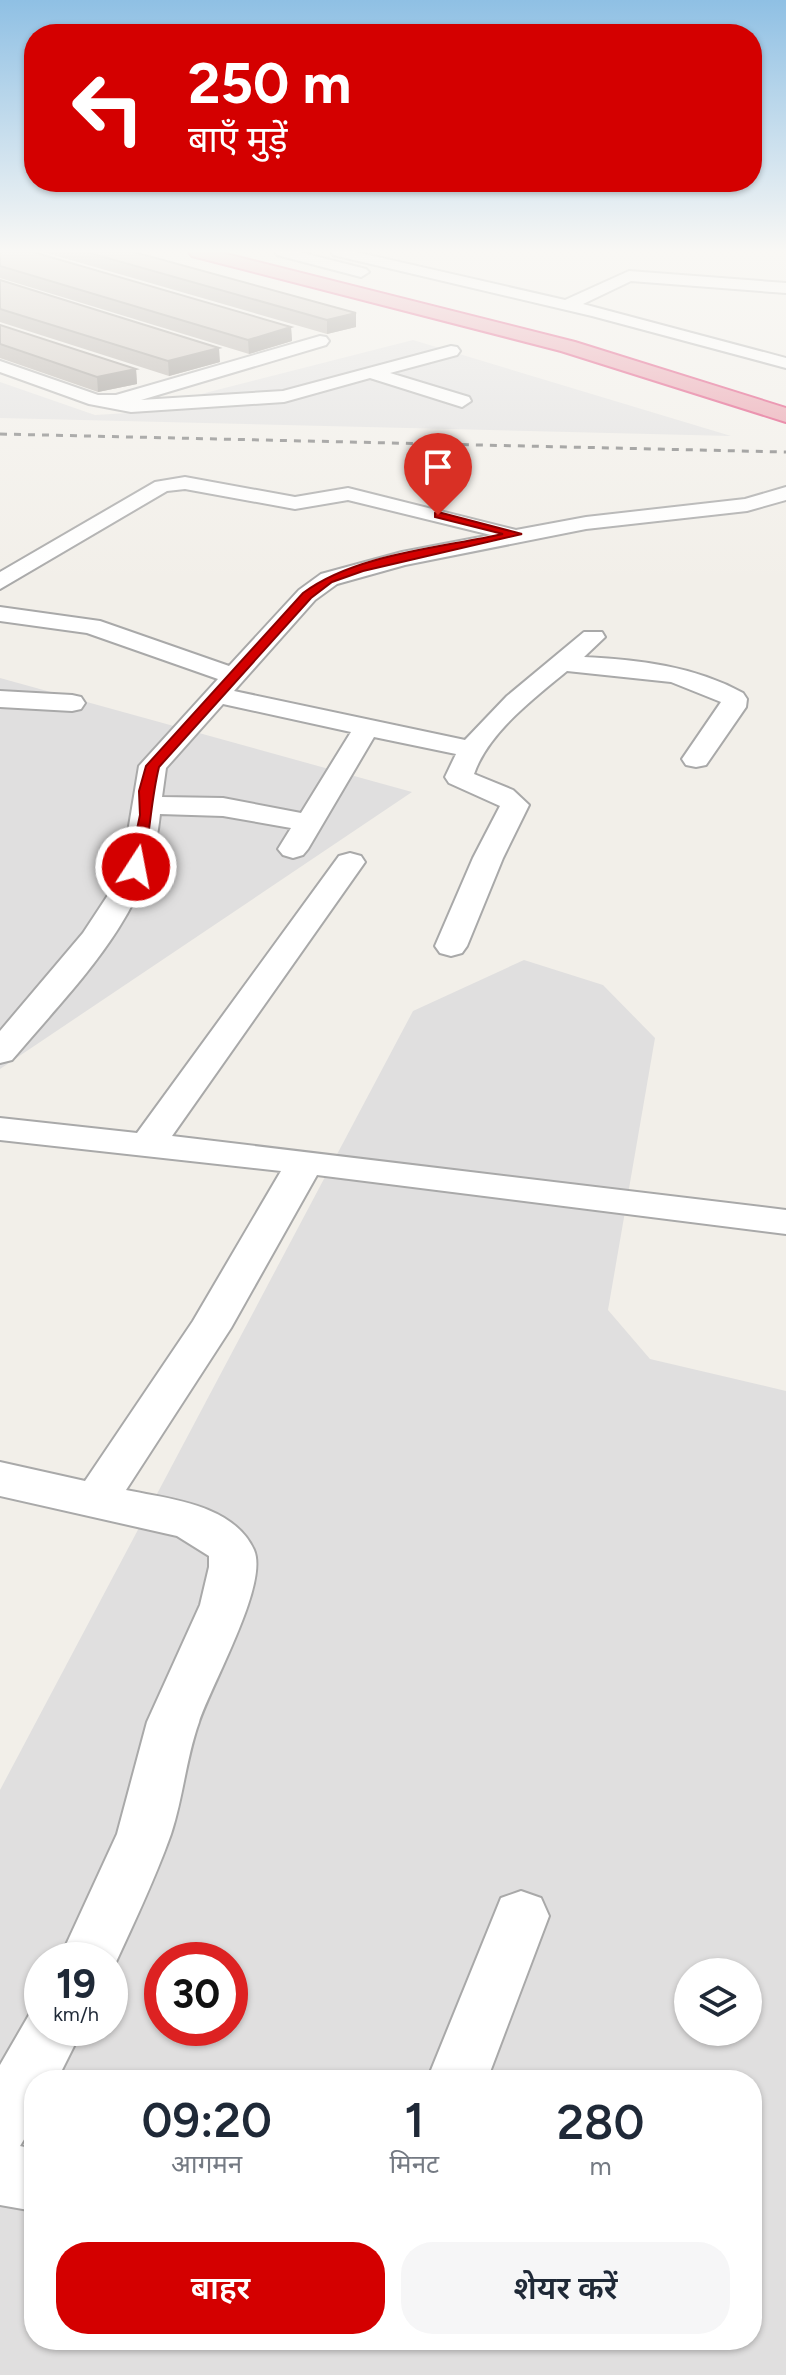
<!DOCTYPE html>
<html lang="hi">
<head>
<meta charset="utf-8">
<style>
  body { margin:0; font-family:Figtree,"Noto Sans Devanagari",sans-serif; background:#f6f6f7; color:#1f2937; height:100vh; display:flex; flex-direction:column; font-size:30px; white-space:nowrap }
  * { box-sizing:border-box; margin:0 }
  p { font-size:26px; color:#747a83 }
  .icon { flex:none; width:44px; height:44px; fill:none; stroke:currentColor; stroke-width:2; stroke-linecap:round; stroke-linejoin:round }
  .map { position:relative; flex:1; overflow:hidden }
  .details { position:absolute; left:24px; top:2070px; width:738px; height:280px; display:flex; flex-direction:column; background:#fff; border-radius:32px; box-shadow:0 2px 6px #0004 }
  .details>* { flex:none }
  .top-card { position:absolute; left:24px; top:24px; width:738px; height:168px; border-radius:32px; box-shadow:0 2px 6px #0004; background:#d40000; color:#fff; overflow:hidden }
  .controls { position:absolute; left:674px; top:1958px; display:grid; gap:16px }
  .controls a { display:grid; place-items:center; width:88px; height:88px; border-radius:50%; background:#fff; box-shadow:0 2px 6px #0004; font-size:40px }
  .speed { position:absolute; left:24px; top:1942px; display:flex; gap:16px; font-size:40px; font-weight:700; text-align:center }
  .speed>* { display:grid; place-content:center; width:104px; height:104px; border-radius:50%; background:#fff; box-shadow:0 2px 6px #0004; line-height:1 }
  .speed small { font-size:20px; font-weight:400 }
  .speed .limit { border:12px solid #d22; background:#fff; color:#111 }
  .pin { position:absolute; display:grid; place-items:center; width:68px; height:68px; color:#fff; margin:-82px -34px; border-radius:50% 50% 50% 0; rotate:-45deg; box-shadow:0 0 8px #0007 }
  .pin .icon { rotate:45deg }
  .me { position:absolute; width:88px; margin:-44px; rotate:11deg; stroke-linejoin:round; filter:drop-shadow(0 0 6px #0008) }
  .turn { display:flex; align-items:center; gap:28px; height:168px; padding:0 32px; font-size:36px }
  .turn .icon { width:104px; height:104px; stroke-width:2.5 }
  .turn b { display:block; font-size:56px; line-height:68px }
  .eta { display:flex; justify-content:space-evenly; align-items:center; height:136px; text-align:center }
  .eta b { font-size:48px; font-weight:600; line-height:56px }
  .button { display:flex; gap:16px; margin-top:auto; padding:16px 32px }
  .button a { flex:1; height:92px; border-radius:32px; background:#d40000; color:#fff; font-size:32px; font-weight:600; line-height:92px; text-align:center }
  .button a+a { background:#f6f6f7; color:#1f2937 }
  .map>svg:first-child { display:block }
</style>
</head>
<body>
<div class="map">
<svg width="786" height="2375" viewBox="0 0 786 2375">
  <rect width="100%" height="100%" fill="#f2efe9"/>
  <path fill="#e0dfdf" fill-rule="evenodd" d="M413 340 731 436 0 418V382L95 415 127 413Z
    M0 678 412 792 0 1069Z
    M524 960 603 985 655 1038 608 1310 650 1359 786 1391V2375H0V1790L413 1011ZM42 1960H110V2028H42ZM162 1960H230V2028H162ZM688 1972H748V2032H688ZM34 2080H752V2340H34Z"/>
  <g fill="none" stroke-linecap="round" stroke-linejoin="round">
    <g stroke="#a9a9a9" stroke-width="4">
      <path id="minor" d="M275 252H299L366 269 369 272 361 277 277 255Z
        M331 252H356L565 300 629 271 786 283V293L631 281 583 304 786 358V368L592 316 333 255Z
        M320 336 326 337 329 341 326 345 141 400 283 391 451 346 457 347 460 351 457 355 390 373 469 397 471 401 462 407 370 378 284 402 131 412 89 404 0 372V361L98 395H116Z
        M185 477 295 497 348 488 516 530 586 517 745 499 786 487V500L747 511 586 529 405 565 337 584 315 600 234 691 465 740 507 696 584 632H602L605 637 584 657C639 660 694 666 743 693L747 699 746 707 706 765 696 767 686 765 682 759 721 702 671 682 567 671C532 700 488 733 474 774L513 790 529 805 503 858 467 946 462 953 451 956 440 953 435 946 473 858 500 806 449 783 445 777 456 754 374 737 308 849 303 855 293 858 283 855 278 849 291 828 223 816 160 814C150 916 75 985 12 1060L0 1063V1031L83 933 110 892 124 856 139 766 218 679 87 633 0 621V607L100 621 229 666 299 590 321 574 402 552 491 535 348 500 295 509 185 489 167 491 0 589V572L155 482ZM223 704 351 732 301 813 223 798 162 797 166 768Z
        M0 691 72 695 81 697 85 703 81 709 72 711 0 707Z
        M350 853 361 856 365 862 172 1136 786 1210V1234L317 1175 231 1328 126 1490C169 1499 233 1504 254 1550 269 1584 211 1685 199 1722 186 1758 183 1798 171 1834 154 1882 131 1929 110 1975V1960H59L117 1834 147 1722 200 1605 209 1567V1556L177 1536 0 1496V1462L85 1481 193 1321 281 1171 0 1140V1118L137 1133 339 856Z
        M521 1891 541 1898 549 1916 487 2080H427L501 1898Z
        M42 2005V2028H83L57 2080H34V2123L20 2146 34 2149V2211L0 2205V2065L33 2008Z"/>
    </g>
    <g stroke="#dc2a67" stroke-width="4">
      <path id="highway" d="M189 252H218L575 342 786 408V422L561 351 192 256Z"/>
    </g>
    <use href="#minor" fill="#fff" fill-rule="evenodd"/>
    <use href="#highway" fill="#e892a2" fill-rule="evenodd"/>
    <path stroke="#707070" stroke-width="3" stroke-dasharray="7 7" stroke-linecap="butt" d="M0 434 786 452"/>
  </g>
  <path fill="#aba49e" d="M0 252 291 327 292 341 249 354 0 278Z
    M43 252H134L356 327 327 334Z
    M0 280 220 362 169 376 0 322Z
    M0 325 136 369 137 384 98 392 0 358Z"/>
  <path fill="#8b8681" d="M356 313V327L327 334V320Z
    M291 327 292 341 249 354 248 340Z
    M219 348 220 362 169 376 168 361Z
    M136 369 137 384 98 392 97 377Z"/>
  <path fill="#c7bfb8" stroke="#8b8681" stroke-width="2" d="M0 252H33L291 327 248 340 0 266Z
    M86 252H134L356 313 327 320Z
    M0 280 219 348 168 361 0 309Z
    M0 325 136 369 97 377 0 344Z"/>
  <linearGradient id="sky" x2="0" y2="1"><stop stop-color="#8fc0e4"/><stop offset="0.43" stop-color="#f9f8f5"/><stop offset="1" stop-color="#f9f8f5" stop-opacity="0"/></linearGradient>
  <rect width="786" height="584" fill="url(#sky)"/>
  <path fill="#d40000" stroke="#8a0000" stroke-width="2" d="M438 512 522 534 363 571 332 582 311 598 159 767C151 799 150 834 143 867L136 871 131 870 129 867 140 815 139 791 146 766 303 593C355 554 440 548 503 534L435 517V513Z"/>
</svg>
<div class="controls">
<a><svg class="icon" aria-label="layers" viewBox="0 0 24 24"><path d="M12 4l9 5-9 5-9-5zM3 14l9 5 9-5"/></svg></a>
</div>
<div class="speed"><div>19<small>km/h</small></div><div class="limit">30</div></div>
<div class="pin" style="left:438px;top:515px;background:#d93025"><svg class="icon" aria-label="arrive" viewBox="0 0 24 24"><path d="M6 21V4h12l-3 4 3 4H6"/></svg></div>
<svg class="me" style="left:136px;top:867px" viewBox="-20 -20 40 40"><circle r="17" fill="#d40000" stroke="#fff" stroke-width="3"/><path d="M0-11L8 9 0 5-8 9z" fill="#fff"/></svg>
<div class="top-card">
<div class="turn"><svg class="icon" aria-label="left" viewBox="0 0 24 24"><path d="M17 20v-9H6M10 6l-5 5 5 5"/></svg><div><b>250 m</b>बाएँ मुड़ें</div></div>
</div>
<section class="details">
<div class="eta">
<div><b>09:20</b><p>आगमन</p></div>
<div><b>1</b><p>मिनट</p></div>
<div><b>280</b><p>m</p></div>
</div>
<div class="button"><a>बाहर</a><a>शेयर करें</a></div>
</section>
</div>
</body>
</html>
